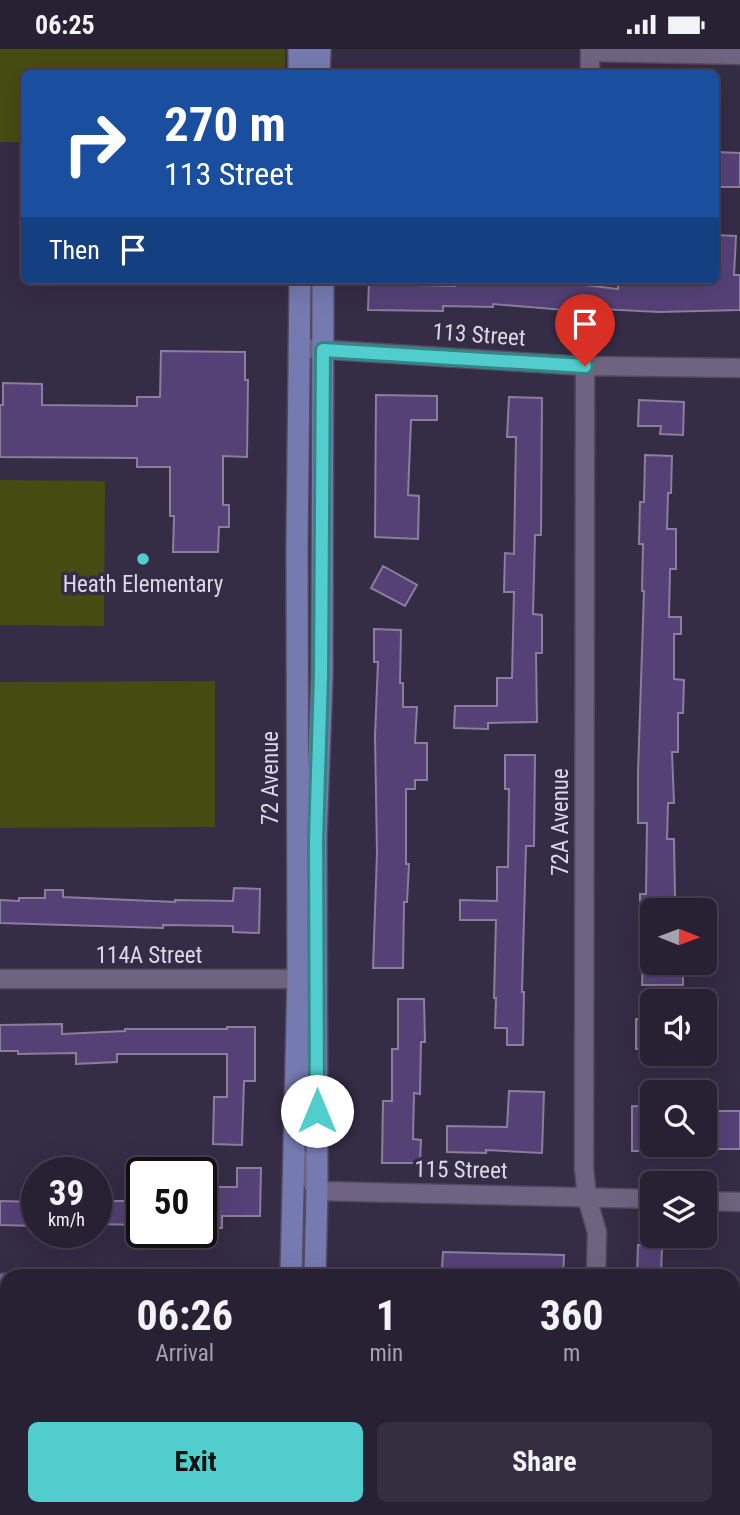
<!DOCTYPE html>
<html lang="en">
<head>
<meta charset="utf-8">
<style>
  body { margin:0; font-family:"Roboto Condensed",sans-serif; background:#342e40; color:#f1f3f6; height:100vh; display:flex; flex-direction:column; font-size:26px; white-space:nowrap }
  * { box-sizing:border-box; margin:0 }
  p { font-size:23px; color:#a5a3ac }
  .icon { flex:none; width:38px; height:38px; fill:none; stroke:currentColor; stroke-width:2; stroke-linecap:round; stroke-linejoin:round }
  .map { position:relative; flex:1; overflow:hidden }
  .side { position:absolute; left:0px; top:1220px; width:740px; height:247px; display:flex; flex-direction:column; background:#282134; border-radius:21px 21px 0 0; box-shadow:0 7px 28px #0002,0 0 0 2px #443e4f }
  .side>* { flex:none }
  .banner { position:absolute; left:21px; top:21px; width:698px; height:214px; border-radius:10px; box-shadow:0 7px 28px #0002,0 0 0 2px #443e4f; background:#1a4fa0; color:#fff; overflow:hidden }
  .needle { width:46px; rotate:91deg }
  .fabs { position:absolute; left:640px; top:849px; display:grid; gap:14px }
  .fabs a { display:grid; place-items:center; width:77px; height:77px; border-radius:10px; background:#282134; box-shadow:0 7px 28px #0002,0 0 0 2px #443e4f; font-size:35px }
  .speed { position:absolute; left:21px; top:1108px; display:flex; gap:14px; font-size:35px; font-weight:700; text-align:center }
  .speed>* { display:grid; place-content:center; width:91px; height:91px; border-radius:50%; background:#282134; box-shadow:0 7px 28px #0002,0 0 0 2px #443e4f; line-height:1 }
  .speed small { font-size:18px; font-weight:400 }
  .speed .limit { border:4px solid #111; border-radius:10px; background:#fff; color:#111 }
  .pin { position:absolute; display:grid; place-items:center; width:60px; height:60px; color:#fff; margin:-72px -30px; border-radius:50% 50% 50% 0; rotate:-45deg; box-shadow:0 0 7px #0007 }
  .pin .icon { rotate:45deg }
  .me { position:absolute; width:77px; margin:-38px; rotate:0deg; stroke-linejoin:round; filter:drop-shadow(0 0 5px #0008) }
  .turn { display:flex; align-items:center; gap:24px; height:147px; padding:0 28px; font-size:32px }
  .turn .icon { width:91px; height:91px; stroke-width:2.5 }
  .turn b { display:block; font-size:49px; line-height:60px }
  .then { display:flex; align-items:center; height:66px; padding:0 28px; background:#0003; gap:14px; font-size:26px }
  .eta { display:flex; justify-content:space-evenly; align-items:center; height:119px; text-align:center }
  .eta b { font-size:42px; font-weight:700; line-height:49px }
  .cta { display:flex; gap:14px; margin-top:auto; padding:14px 28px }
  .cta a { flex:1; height:80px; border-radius:10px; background:#52cdcd; color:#111; font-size:28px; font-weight:700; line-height:80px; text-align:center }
  .cta a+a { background:#342e40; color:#f1f3f6 }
  .status { display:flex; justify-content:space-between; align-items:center; height:49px; padding:0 35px; background:#282134; direction:ltr }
  .status svg { height:19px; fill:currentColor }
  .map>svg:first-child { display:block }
</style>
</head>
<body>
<div class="status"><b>06:25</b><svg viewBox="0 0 49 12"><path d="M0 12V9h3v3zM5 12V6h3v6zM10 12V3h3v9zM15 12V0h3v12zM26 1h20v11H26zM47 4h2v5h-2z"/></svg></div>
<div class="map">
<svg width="740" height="1466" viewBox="0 0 740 1466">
  <rect width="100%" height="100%" fill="#352c45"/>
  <path fill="#444c12" d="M0 0H285V24H24V93H0Z
    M0 431 105 432 104 577 0 576Z
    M215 632V778L0 779V633Z"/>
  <path fill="#564177" stroke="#897f9c" stroke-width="2" d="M716 103 740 104V138H716Z
    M716 186 736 187 734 226H740V261L659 263 601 260 600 264 493 255V258L443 257V262L368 261 369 231H419V236L455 237V231H545L618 240V231L670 233V231H716Z
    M161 302 245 303V331H248L247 408 223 407V456H229V478H219L218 503H173L174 467H170V418H137V409L0 408V356H3V334L42 335V356L137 357V348H160Z
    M376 346 437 347V371H411L408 446 419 447 418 490 375 488Z
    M509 348 542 349 541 486H535L533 565 542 566V604H536L537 673 488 674V680L454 679 455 657H497V629H512L514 543H504L505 504 514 505 516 388H507Z
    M639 351 684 353 683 386 660 385 661 377H638Z
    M645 406 672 407 671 444H668L667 480H676V520H670L669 568H681V585H674V630L684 631 683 664H678V703H672L674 754H668L667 790H674L675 846 674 860 668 861H640V845H646L647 774H638V724L644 542H642L643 495H639L640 453H644Z
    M383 517 417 536 405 557 371 539Z
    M374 580 401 581 400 634H403V658H417L415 694H427V731H415V740H406V815H409L407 853H404L403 919H373L377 804 375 687 378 613H374Z
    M505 706H535L534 797H526L522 943H524L523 996H507V979H495L496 949H494L496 871H460V851L497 852V818H508L509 740H505Z
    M234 839 260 840 259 884 233 883V877L163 876V879L0 874V851L19 852V849H45V841H63V848L175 853V851L233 852Z
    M643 914H683V936H642Z
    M398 950H424L425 993H421L420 1045 414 1044 413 1090 421 1091 420 1114H382L383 1052H392V1000H398Z
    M636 970 653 971V1000H636Z
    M62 975V985L125 982V980H227V978H255V1032H244L242 1096 213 1095 214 1048H227V1005H117V1013L76 1015V1004L18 1005V1002H0V976Z
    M509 1042 544 1043 542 1104 486 1101V1104L447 1103V1077L507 1078Z
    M632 1057 653 1058V1102H632Z
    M705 1062H740V1100H705Z
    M237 1119H261L260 1167H222V1179L201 1178 204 1138H237Z
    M0 1152 37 1153V1177L0 1176Z
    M96 1152H142V1176L96 1175Z
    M638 1196 662 1197 661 1227H637Z
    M443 1203 564 1206 563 1227H447L448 1219H442Z"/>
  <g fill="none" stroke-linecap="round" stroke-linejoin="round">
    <g stroke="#534a60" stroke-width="21">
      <path id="minor" d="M590 0V24
        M590 3 740 6
        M299 299 585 317 740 319
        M585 317 584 1119 587 1149 597 1183 596 1227
        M0 930H298
        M293 1099 317 1142 653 1150
        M705 1152 740 1153
        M0 1234H7
        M618 1460 740 1463"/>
    </g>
    <g stroke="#534a60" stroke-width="24">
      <path id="major" d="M299 0V24
        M319 24 320 0
        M291 1227 298 930 297 499 300 231
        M315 1227 317 1142 316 790 322 627 323 231
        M305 1460V1466"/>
    </g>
    <use href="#minor" stroke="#6e6481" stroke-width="18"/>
    <use href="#major" stroke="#757ab0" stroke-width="21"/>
  </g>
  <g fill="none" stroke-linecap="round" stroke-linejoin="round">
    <g stroke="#358585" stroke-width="18">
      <path id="route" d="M317 1062 316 790 321 627 323 301 585 317"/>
    </g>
    <use href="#route" stroke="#52cdcd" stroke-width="12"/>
  </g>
  <circle fill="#52cdcd" stroke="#352c45" stroke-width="2.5" cx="143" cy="510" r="7"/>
  <g text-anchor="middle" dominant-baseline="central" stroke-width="7" stroke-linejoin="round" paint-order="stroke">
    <g font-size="23" fill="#ddd8e9" stroke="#352c45">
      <text transform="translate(479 286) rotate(4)">113 Street</text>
      <text transform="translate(270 729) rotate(-90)">72 Avenue</text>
      <text transform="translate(560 773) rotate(-90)">72A Avenue</text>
      <text x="149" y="906">114A Street</text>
      <text transform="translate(461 1121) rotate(1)">115 Street</text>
    </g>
    <g font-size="23" fill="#ddd8e9" stroke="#352c45">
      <text x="143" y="535">Heath Elementary</text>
    </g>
  </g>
</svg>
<div class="fabs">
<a><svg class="needle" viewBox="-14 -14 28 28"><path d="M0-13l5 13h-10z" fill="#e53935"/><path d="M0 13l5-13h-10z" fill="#a5a3ac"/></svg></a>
<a><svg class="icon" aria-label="sound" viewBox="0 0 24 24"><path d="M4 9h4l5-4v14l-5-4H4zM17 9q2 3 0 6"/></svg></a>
<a><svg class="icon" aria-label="search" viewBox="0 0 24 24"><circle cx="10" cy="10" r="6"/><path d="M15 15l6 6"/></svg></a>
<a><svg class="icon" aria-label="layers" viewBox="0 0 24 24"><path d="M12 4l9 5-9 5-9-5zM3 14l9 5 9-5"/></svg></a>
</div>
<div class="speed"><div>39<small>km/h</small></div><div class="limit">50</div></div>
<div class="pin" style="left:585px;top:317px;background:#d93025"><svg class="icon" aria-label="arrive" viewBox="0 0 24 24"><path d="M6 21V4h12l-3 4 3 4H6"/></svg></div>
<svg class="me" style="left:317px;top:1062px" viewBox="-20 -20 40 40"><circle r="19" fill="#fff"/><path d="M0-13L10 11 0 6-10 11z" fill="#52cdcd"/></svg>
<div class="banner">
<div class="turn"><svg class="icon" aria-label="right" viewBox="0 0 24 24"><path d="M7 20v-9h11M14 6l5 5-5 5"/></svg><div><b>270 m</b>113 Street</div></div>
<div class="then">Then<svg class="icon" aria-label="arrive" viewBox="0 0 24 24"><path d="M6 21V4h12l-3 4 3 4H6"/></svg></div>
</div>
<section class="side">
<div class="eta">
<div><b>06:26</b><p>Arrival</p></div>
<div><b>1</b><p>min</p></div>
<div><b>360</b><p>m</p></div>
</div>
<div class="cta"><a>Exit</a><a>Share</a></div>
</section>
</div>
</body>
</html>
